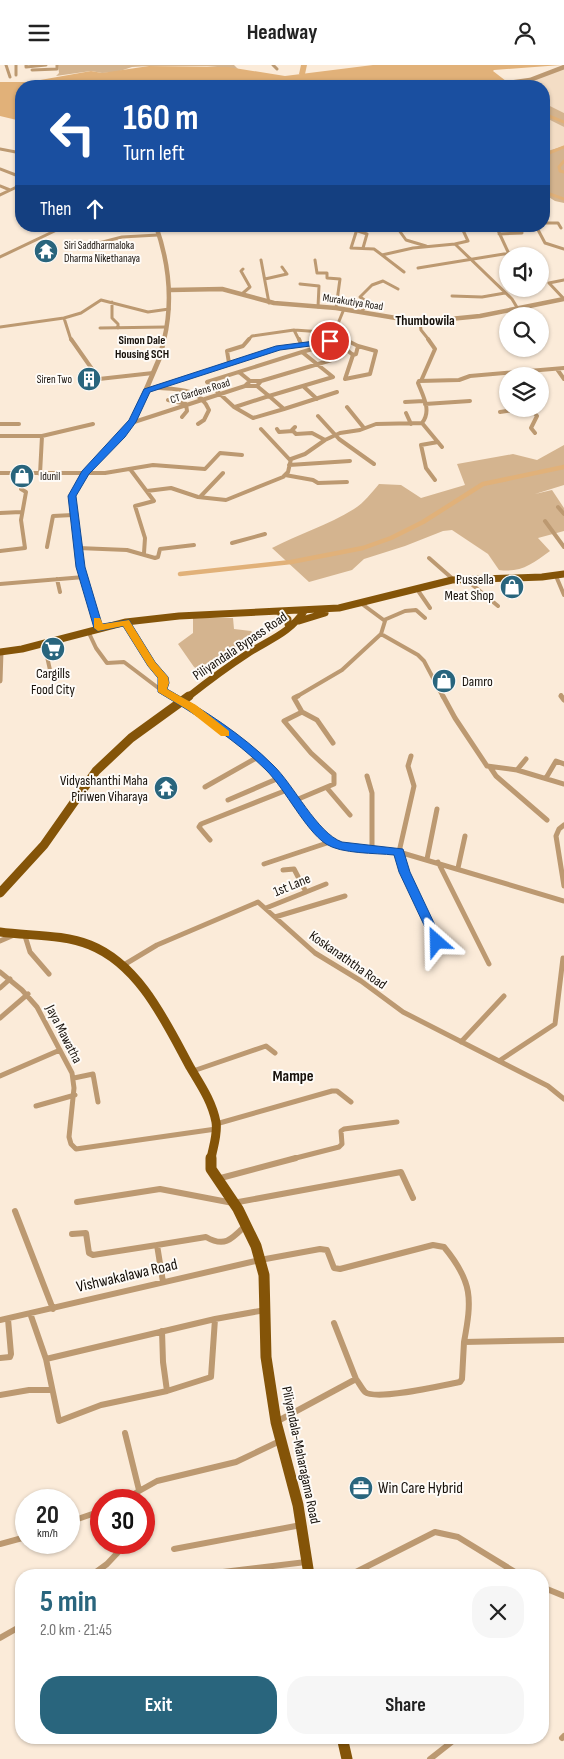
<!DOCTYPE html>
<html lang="en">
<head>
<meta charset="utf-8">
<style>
  body { margin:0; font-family:"Sofia Sans Condensed",sans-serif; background:#f6f6f6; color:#222; height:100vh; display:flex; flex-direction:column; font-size:19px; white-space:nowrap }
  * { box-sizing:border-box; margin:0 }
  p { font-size:16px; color:#767676 }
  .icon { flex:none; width:28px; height:28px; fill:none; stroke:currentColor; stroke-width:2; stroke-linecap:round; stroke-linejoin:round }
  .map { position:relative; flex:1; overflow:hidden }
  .sheet { position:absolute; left:15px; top:1504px; width:534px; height:175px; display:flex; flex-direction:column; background:#fff; border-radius:20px; box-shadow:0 1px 4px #0004 }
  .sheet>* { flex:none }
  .hud { position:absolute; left:15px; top:15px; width:535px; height:152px; border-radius:20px; box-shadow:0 1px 4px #0004; background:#1a4fa0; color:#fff; overflow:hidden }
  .buttons { position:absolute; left:499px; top:182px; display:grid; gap:10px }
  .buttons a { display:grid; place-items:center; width:50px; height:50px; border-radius:50%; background:#fff; box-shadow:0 1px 4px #0004; font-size:25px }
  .speed { position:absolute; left:15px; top:1424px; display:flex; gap:10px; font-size:25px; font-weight:700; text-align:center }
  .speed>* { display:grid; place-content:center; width:65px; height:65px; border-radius:50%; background:#fff; box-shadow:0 1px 4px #0004; line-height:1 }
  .speed small { font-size:12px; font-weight:400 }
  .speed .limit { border:8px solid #d22; background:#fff; color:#111 }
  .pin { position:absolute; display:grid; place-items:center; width:42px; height:42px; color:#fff; margin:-21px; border:2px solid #fff; border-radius:50%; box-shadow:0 1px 5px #0007 }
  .me { position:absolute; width:55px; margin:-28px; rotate:335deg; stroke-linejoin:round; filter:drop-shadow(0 0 4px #0008) }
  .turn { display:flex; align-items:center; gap:18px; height:105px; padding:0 25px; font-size:22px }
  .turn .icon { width:65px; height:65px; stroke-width:2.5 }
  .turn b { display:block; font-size:35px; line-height:42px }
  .then { display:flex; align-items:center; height:48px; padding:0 25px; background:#0003; gap:10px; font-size:19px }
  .round { display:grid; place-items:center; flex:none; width:52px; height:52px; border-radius:20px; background:#f6f6f6 }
  .overview { display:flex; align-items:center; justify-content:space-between; height:85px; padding:0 25px }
  h1 { font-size:30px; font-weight:700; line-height:38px; color:#29657d }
  .cta { display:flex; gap:10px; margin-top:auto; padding:10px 25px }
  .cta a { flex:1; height:58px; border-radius:20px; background:#29657d; color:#fff; font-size:20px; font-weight:700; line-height:58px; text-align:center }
  .cta a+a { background:#f6f6f6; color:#222 }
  header { display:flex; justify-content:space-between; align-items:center; height:65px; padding:0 25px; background:#fff; font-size:22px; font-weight:700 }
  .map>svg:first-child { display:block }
</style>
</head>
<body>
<header><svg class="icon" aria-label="menu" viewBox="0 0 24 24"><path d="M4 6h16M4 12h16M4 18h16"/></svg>Headway<svg class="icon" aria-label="person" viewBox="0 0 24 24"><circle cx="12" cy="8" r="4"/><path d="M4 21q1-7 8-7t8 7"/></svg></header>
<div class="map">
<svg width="564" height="1694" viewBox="0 0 564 1694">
  <rect width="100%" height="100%" fill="#fbebd9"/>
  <path fill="#f3ddc5" d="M564 3V48L544 38V21H514L510 18 523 17Z
    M544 52 564 62V81L544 87Z"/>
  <path fill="#d4b48f" d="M58 0H234L238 4 207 1H149L132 2 117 7 102 8 91 6 56 11 59 8Z
    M544 38 564 48V62L544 52Z
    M564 81V138L555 136 544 129V87Z
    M564 380V420L535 429 552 425 564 443V466L538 473 550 486C532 499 521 508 499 505L488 489 452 465 443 466 405 481 364 494 352 505 309 517 272 483C299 469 328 460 354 444 364 438 372 427 379 419L401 420 421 433 465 420 457 399 513 389 537 395Z
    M193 553H233L234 564 251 566 255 570 272 566 231 590 204 608 194 602 178 579 193 568Z"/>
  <path fill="#e1b179" d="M373 0H561L494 5 493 6 506 16 473 21H21V56L0 51V17H29L91 6 102 8 149 1 228 2 285 11Z"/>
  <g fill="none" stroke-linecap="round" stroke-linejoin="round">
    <path stroke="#e1b179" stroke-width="3" d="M544 49 564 57
      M544 90 564 82
      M564 96 559 102 560 106 564 107
      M544 127 564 134"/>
    <path stroke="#e1b179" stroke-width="4.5" d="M180 509 291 497 363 483 391 473 423 457 483 419 564 402"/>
    <path fill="#e1b179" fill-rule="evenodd" d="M301 0H307L305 9 302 11 299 9Z"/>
    <path stroke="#bc9971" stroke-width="3" d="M6 0 10 12
      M16 0V10
      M26 0V2L46 0
      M273 0 277 4
      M32 5 57 4V0
      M0 84 21 88
      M0 104 21 112
      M0 121 10 125
      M0 130 21 120
      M544 158H558L561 163
      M224 161 227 165
      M358 161 351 183 374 184 382 190
      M396 161 406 175 426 181
      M461 161 468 176 455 179 512 234 518 244
      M496 161 509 189
      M536 161 545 178 564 184
      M358 166 367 169 363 183
      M499 169 522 168 520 161
      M91 180 122 172 158 170
      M0 192 65 161
      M261 195 269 238
      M315 195 317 208H327V213L340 214 336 243
      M418 203 528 185
      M243 204 241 206 250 222 243 228
      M404 207 382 190 413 183 455 179
      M265 214 287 209 282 202
      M564 215 549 218 564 234
      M300 219 319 221 318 242
      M452 231 482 232 505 228
      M112 237V253L118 259V263
      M361 247 369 238 360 232 372 220 383 216 398 224
      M64 253 71 275
      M420 257 421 265 429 275
      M337 261 344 244
      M0 262 64 253 81 248 101 235 148 247 169 244
      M100 263 166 262
      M248 275 252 271 294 265
      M299 275 294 265 323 267 329 271
      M330 275 329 271 347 275"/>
    <path stroke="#bc9971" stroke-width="4" d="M71 274 99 314 153 308
      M299 274 301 279
      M330 274V276
      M330 276 341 280 353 290 356 289 358 281 344 274
      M302 287 326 280
      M302 287 333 312 269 331 284 344 253 353 234 342 207 317Z
      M353 290 345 314 370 309 376 286 358 281
      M229 298 227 286 243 281 249 274
      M557 304 564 314
      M239 307 250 316
      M250 316H261L257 321H245Z
      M261 316 335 294
      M421 316 435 284 428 274
      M540 319 541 322
      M257 321 269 331
      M303 321 317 334
      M160 323C180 324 200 324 209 345L204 355 198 359
      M147 325 279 283 330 276
      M168 335 186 339 187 346 182 352
      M405 337 424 336
      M425 339 470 336
      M235 342 269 331
      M347 342 364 363
      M284 344 337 327
      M531 344 537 351 531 363 535 368
      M500 347 521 344
      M406 348 411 359
      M318 351 339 374 374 399
      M131 358 245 321
      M422 358 442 382
      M0 359H19
      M295 362 292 365 296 369 312 368 325 375
      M261 364 290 395
      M277 364 279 367 293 366
      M0 371H42
      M289 400 350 396
      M130 404 154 436 135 441 145 473 144 488
      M0 408H105L153 400 205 404 220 388 242 390
      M40 409 42 371 93 359
      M285 410 313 415 318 418 347 417
      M435 415 426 403 421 380 438 377
      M147 426 171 423 198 432 226 435 283 412 288 407 291 394 305 389 325 375 340 368 360 365 376 359 422 358C432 346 423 331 418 318L419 316 459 315 470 311 564 303
      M200 432 223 408
      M558 442 564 449
      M0 448 21 447
      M545 456 564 482
      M232 478 265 469
      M47 482 53 451 73 450
      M78 483 127 485 155 493 158 492 160 484 194 480
      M0 486 25 483 21 455 26 427 21 424 28 409
      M429 493 454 515
      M556 511 564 530
      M57 514 60 527
      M469 517 498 541
      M0 519 84 512
      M419 527 430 543
      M362 539 385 556 381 569 418 590 424 596 443 632
      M384 555 405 546 416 545 425 553
      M126 557 151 599 163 612 164 618 161 625 173 632
      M88 566 96 583 107 598 124 597 161 625
      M44 578 50 605
      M561 630 562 632
      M296 632 342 605 381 569"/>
    <path stroke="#bc9971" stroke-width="5" d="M171 631 192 643 246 682 270 703 312 758 333 779 399 787 564 836
      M443 631 455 653 487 701 517 705 564 719
      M561 631 564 635
      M302 647 317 655 333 678
      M411 691 408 701 414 721 399 787 405 807 437 877
      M490 702 496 711 547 755
      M517 705 526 694
      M367 711 372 728V783
      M546 713 556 696 564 699
      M205 722 258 692
      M327 723 350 750
      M228 735 279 713
      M296 735 334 719V709L311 688 284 656 302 647 294 633 298 631
      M564 760 559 764 556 771 564 821
      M210 775 199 762 201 759 287 725
      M427 794 437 744
      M438 797 489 899
      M264 799 330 777
      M458 803 465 771
      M283 805 294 804 306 827
      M266 843 326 819
      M275 852 345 831
      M25 871 30 887 49 909
      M0 876 14 870
      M122 901 157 880 258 837 315 888 361 916 403 947 548 1021 564 1034
      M0 907 22 925 37 942 72 1008 74 1023 69 1072 71 1079 76 1084 216 1064
      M0 923 10 914
      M0 953 28 929
      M461 977 504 931
      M499 996 555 959 563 893
      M193 1006 266 981 275 988
      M0 1011 60 985
      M74 1013 93 1009 98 1037
      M36 1041 75 1030
      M216 1059 332 1026H337L351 1037
      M292 1094 339 1082 342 1079 341 1066 344 1064 397 1057"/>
    <path stroke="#bc9971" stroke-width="6" d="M217 1114 296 1093
      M77 1137 160 1124 233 1138 401 1107 413 1133
      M15 1146 53 1244
      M72 1169 86 1168 89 1188 93 1190 157 1180 163 1217
      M157 1180 206 1172C225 1183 232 1174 246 1160
      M30 1248 46 1294 59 1356 101 1340 167 1326
      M0 1255 260 1195 320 1184 327 1185 334 1203 340 1204 433 1180 444 1182C473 1217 472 1234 464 1277L564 1275
      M334 1258 356 1314
      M162 1266 163 1297 167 1326 211 1312 215 1254
      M0 1293 10 1292 11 1289 8 1254
      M46 1294 215 1254 265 1245
      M0 1330 29 1325H52
      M276 1357 356 1314C359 1318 362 1324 365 1327 376 1336 444 1320 460 1317L462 1314 464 1277
      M125 1368 139 1425
      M123 1435 157 1416 236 1397 280 1376
      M69 1457 101 1446
      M0 1479 26 1472
      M174 1484 301 1460
      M92 1510 107 1499 122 1483 121 1478
      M198 1510 306 1497
      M350 1510 435 1467 458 1472 520 1510
      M542 1522 564 1531
      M0 1573 21 1561
      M562 1673 564 1671
      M430 1694 458 1672"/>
    <path stroke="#bc9971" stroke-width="4.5" d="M485 21 530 15 564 2
      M156 161C169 198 173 237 164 275
      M170 225 222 224 274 238 336 243 420 257 480 251 564 234"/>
    <path stroke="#bc9971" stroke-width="5" d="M98 563 81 502 72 431 85 408 122 370 133 355 160 292 164 274
      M0 616 1 587"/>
    <path stroke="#845408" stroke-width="7" d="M281 549 288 554V559
      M299 556 325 548
      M0 587 22 584 126 557 179 551 339 543 452 515 542 512 564 509
      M188 632C207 617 227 602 247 589 270 574 289 569 305 545"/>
    <path stroke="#845408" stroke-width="9" d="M0 828 44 780 96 706 131 673 189 631
      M0 867C29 871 63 869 90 880 140 900 166 958 190 1002 200 1019 212 1036 216 1057 218 1069 213 1082 211 1094"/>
    <path stroke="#845408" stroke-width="11" d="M211 1093V1104L238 1144 256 1181 264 1210 266 1292 276 1357 298 1440 309 1510
      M342 1672 347 1694"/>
  </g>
  <path fill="#1a73e8" stroke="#114b97" d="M330 274 333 275V278L280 285 150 327 136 357 125 372 89 409 76 431 85 502 102 559 129 555 155 597 168 612 169 618 167 624C204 645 243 670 273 700 294 720 317 768 342 777L403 784 410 807 443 877 437 882 432 877 399 807 394 790C376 788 341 789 326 779 305 765 286 725 266 705 235 674 195 649 158 627V613L148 601 123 561 98 566 94 563 76 502 68 431 82 406 129 355 144 324 276 281Z"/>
  <path fill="#f59e0b" d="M94 553H100L103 559 129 555 155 597 168 612 169 618 167 624 196 640 229 666V671H221L188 645 158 627V613L148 601 123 561 98 566 94 563Z"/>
  <defs>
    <g id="temple-disc" transform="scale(1.25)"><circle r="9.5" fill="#29657d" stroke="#fefbf7"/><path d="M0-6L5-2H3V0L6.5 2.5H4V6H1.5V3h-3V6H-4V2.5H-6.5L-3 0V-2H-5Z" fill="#fff"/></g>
    <g id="building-disc" transform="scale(1.25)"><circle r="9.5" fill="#29657d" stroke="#fefbf7"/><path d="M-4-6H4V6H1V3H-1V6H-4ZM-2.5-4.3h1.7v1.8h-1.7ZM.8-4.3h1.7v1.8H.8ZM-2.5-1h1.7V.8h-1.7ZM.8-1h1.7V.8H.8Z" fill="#fff"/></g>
    <g id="shop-disc" transform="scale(1.25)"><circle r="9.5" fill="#29657d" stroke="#fefbf7"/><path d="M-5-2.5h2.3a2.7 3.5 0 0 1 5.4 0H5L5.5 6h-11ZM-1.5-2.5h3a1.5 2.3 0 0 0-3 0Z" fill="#fff"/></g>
    <g id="supermarket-disc" transform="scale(1.25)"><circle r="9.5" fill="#29657d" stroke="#fefbf7"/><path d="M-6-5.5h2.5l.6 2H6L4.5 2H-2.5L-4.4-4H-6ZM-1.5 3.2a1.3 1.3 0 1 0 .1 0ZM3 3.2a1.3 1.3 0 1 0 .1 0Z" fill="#fff"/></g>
    <g id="office-disc" transform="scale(1.25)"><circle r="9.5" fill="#29657d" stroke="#fefbf7"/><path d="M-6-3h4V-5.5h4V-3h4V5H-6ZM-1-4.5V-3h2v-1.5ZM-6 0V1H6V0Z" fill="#fff"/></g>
  </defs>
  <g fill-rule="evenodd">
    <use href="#temple-disc" x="46" y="186"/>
    <use href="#building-disc" x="89" y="314"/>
    <use href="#shop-disc" x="22" y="411"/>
    <use href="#shop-disc" x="512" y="522"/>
    <use href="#supermarket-disc" x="53" y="584"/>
    <use href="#shop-disc" x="444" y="616"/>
    <use href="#temple-disc" x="166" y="723"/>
    <use href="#office-disc" x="361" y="1423"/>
  </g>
  <g text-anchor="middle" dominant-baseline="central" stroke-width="4" stroke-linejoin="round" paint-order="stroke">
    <g font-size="11" fill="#16100a" stroke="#fefbf7" text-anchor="start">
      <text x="64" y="180">Siri Saddharmaloka<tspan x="64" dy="13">Dharma Nikethanaya</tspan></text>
      <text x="72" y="314" text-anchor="end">Siren Two</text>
      <text x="40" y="411">Idunil</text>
    </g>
    <g font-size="11" fill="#16100a" stroke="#fefbf7">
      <text transform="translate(353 237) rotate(9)">Murakutiya Road</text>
      <text transform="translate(200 326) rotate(-17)">CT Gardens Road</text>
    </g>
    <g font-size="12" font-weight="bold" fill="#16100a" stroke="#fefbf7">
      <text x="142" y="275">Simon Dale<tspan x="142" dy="14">Housing SCH</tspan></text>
    </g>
    <g font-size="14" font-weight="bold" fill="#16100a" stroke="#fefbf7">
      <text x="425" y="255">Thumbowila</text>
    </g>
    <g font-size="14" fill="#16100a" stroke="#fefbf7" text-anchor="end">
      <text x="494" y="514">Pussella<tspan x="494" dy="16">Meat Shop</tspan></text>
      <text x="53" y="608" text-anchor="middle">Cargills<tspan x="53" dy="16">Food City</tspan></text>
      <text x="462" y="616" text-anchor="start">Damro</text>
      <text x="148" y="715">Vidyashanthi Maha<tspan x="148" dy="16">Piriwen Viharaya</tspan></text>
    </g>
    <g font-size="14" fill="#16100a" stroke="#fefbf7">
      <text transform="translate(240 581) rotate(-34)">Piliyandala Bypass Road</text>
      <text transform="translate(292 820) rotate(-22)">1st Lane</text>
      <text transform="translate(348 895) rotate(35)">Koskanaththa Road</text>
      <text transform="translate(64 969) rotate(63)">Jaya Mawatha</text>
      <text transform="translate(301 1390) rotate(78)">Piliyandala-Maharagama Road</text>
    </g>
    <g font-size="16" font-weight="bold" fill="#16100a" stroke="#fefbf7">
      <text x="293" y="1011">Mampe</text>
    </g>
    <g font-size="16" fill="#16100a" stroke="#fefbf7">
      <text transform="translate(127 1211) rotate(-13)">Vishwakalawa Road</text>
    </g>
    <g font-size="16" fill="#16100a" stroke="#fefbf7" text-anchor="start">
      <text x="378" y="1423">Win Care Hybrid</text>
    </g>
  </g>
</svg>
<div class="buttons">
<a><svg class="icon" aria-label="sound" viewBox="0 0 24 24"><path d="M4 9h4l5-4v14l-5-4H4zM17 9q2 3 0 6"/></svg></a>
<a><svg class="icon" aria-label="search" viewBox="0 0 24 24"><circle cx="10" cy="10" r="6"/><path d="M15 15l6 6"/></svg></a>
<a><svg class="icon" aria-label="layers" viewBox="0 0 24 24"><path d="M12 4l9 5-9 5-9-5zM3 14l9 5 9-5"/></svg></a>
</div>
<div class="speed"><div>20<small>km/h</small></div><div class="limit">30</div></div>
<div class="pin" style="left:330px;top:276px;background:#d93025"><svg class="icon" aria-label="arrive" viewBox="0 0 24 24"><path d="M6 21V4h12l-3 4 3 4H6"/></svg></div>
<svg class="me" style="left:437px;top:877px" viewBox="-20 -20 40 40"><path d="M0-17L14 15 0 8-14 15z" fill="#1a73e8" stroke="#fff" stroke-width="4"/></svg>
<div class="hud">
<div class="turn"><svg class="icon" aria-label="left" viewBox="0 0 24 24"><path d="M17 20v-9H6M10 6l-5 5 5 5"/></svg><div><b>160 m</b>Turn left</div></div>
<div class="then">Then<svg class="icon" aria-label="ahead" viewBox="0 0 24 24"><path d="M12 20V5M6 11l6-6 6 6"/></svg></div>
</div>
<section class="sheet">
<div class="overview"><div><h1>5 min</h1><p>2.0 km · 21:45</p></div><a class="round"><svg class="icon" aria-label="close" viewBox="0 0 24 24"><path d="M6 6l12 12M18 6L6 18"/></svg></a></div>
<div class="cta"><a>Exit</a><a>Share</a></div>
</section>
</div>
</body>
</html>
